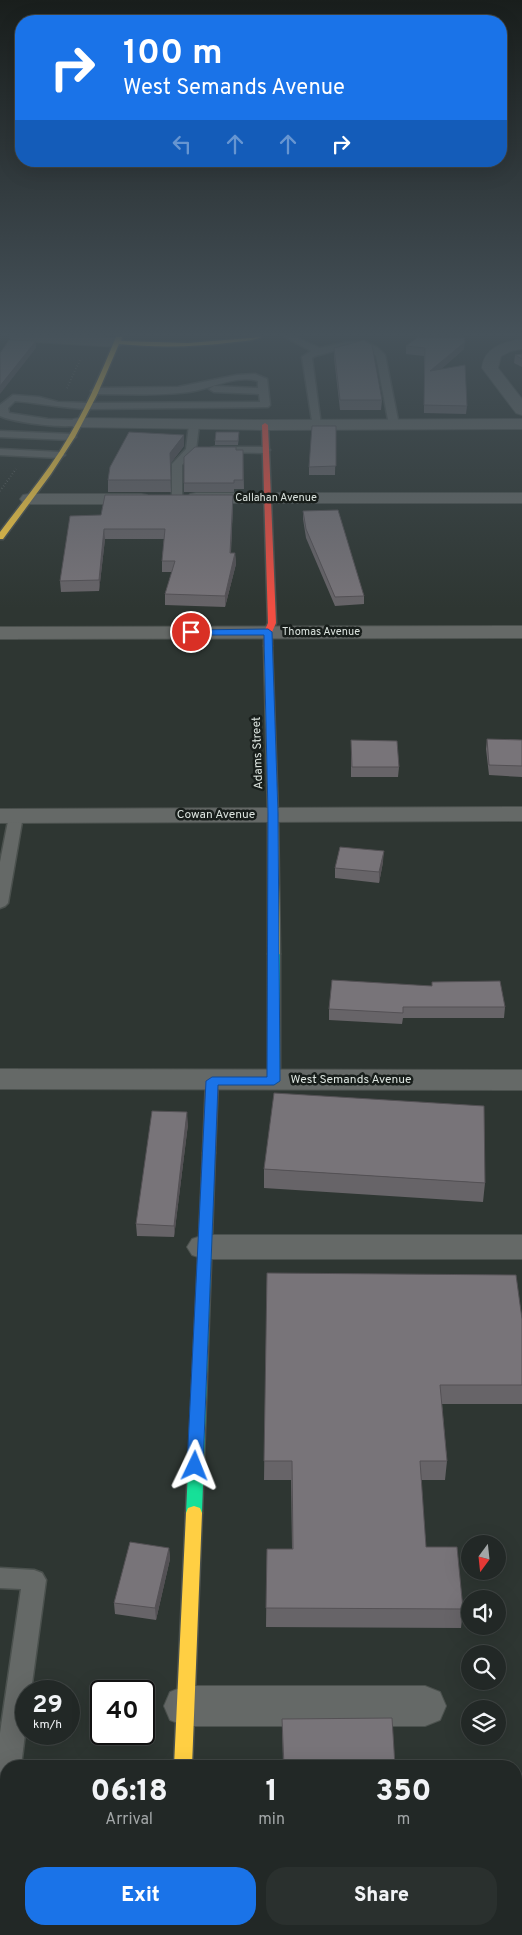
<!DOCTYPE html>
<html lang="en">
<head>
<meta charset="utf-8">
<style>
  body { margin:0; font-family:Overpass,sans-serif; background:#2a302e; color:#f1f3f6; height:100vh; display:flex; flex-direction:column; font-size:19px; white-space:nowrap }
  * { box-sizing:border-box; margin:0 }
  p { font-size:16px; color:#a2a6a7 }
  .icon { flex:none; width:28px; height:28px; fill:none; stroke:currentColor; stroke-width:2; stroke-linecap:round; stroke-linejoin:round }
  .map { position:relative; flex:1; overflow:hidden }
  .panel { position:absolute; left:0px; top:1760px; width:522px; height:175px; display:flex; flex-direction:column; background:#222826; border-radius:20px 20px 0 0; box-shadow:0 5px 20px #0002,0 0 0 1px #3f4443 }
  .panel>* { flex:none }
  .top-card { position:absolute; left:15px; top:15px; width:492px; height:152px; border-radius:20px; box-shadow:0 5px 20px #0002,0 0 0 1px #3f4443; background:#1a73e8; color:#fff; overflow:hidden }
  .needle { width:32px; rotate:195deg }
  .fabs { position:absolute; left:461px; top:1535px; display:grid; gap:10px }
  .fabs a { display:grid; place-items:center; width:45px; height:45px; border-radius:50%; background:#222826; box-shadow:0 5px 20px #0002,0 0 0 1px #3f4443; font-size:25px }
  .speed { position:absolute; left:15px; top:1680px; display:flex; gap:10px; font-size:25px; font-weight:700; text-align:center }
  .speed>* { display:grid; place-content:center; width:65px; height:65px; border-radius:50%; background:#222826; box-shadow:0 5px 20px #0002,0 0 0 1px #3f4443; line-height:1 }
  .speed small { font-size:12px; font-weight:400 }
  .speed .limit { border:2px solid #111; border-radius:8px; background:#fff; color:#111 }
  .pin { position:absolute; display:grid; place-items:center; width:42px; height:42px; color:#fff; margin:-21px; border:2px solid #fff; border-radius:50%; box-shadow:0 1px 5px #0007 }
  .me { position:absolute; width:55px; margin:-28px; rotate:2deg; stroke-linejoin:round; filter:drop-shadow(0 0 4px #0008) }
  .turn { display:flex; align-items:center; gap:18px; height:105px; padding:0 25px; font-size:22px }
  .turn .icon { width:65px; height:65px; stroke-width:2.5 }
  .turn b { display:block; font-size:35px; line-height:42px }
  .lanes { display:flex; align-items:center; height:48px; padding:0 25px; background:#0003; justify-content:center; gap:25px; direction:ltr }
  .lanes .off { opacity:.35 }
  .eta { display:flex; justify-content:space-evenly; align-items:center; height:85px; text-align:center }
  .eta b { font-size:30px; font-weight:800; line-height:35px }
  .button { display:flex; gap:10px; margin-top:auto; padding:10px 25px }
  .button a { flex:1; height:58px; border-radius:20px; background:#1a73e8; color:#fff; font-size:20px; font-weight:800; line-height:58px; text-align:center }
  .button a+a { background:#2a302e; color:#f1f3f6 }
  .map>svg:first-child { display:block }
</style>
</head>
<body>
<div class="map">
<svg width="522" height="1935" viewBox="0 0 522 1935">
  <rect width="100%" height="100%" fill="#2e3632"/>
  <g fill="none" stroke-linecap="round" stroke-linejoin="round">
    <g stroke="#4b514e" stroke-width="3">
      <path id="lane" d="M285 337H295L320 348 347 342H366L377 347 385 355 399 425 397 427 394 428 389 425 376 356C360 340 341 349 323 354 319 355 316 355 312 358L321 425 316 428 313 427 302 357 311 351Z
        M255 374 267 379 270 405 268 407 88 409C62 408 40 403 15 401L8 408 9 413 48 419 79 420 84 423C74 431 12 422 0 416V405L13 395 39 397 58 402 88 403 260 402 259 394 214 392 209 389 214 386 258 388V381C236 374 211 389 189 392 159 396 127 394 96 394L91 391 96 388 178 387 237 375Z
        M194 422 199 425 196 450 182 465V498L177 501 172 498V464L186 449 189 425Z
        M0 431 71 434 76 437 71 440 0 437Z
        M215 447H265L270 450 265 453 211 452V448Z
        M0 449 60 452 65 455 60 458 0 455Z
        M16 812 21 813 23 816 8 903 5 906 0 908V862L9 816 11 813Z
        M0 1568 34 1570 42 1573 46 1580 31 1691H26V1726L21 1766H6V1833L0 1836V1733L21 1589 0 1588Z"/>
    </g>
    <g stroke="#4b514e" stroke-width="2">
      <path id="street" d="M10 337H101L122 339 125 342 122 345 117 347 17 341 12 340Z
        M522 339V349L511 351 501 356 498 368 522 399V415L516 413 482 368C484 347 504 342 522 339Z
        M79 418 265 420 522 419V429L265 430 73 427 71 423 73 419Z
        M196 493H522V503H196L190 502 187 498 190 494Z
        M29 494H141L147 495 150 499 147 503 141 504H29L23 503 20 499 23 495Z
        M522 626V638L0 639V627Z
        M522 807V821L0 823V809Z
        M0 1069 522 1070V1090L0 1089Z
        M204 1235H522V1259H204L192 1255 187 1247 192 1239Z
        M185 1686H425L440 1692 446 1706 440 1720 425 1726H185L170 1720 164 1706 170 1692Z
        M156 1929H202V1935H156Z"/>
    </g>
    <g stroke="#4b514e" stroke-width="3">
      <path id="fast" d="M274 951 280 954V1081L274 1085 268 1081V954Z
        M209 1149 214 1150 215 1153 202 1513 200 1518 194 1520 188 1518 186 1513 203 1153 204 1150Z"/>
    </g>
    <g stroke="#4b514e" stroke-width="3">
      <path id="slow" d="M116 337H122L121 341 188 343 261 337C254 341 243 341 235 342 196 347 158 348 119 344L97 395 75 437 51 474 3 539H0V532C20 505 42 479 60 451 83 415 100 376 116 337Z
        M268 643 272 646 278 814 280 954 274 957 268 954V814L264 646Z
        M194 1506 200 1508 202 1513 192 1766H174L186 1513 188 1508Z"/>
    </g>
    <g stroke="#4b514e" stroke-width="3">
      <path id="jam" d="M265 423 268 425 276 623 272 632V646L268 649 264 646V632L268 623 262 425Z
        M212 1077 218 1081 215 1153 214 1156H204L203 1153 206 1081Z"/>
    </g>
    <path stroke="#6d706e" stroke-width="2" stroke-dasharray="0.5 2.5" stroke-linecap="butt" d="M67 388 80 360
      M0 491 16 469"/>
    <use href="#lane" fill="#656967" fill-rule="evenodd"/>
    <use href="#street" fill="#656967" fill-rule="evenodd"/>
    <use href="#fast" fill="#16e098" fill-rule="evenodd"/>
    <use href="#slow" fill="#ffcf43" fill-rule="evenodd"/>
    <use href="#jam" fill="#f24e42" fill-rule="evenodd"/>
  </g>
  <path fill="#676468" d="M406 346 464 349 441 369 467 406 466 414 424 413V356L406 354Z
    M334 348 382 400 381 410H340L334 358Z
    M522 354V367L514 363 515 355Z
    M336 426 335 475H309V467Z
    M239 436 238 445H215V441Z
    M184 446 170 464 171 492H108V480Z
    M236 447V450H243L244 489H234V492H184V457Z
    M233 505 231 553H235L236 564 225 607 165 605V594L172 572H162V561L164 539H105L99 591 61 592 60 581 101 515Z
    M303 511 364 596V604L335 606 306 538 303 519Z
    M487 739 522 740V777L489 775 486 749Z
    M351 740 399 767 398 777H351Z
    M383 862 379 883 335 878V868Z
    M432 982 505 1007 504 1018H403L402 1024 329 1020V1009L432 986Z
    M188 1124 174 1237 137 1236 136 1224Z
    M264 1169 485 1183 483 1202 264 1188Z
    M267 1273 522 1319V1404H442L447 1461 445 1480H421L426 1547 463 1609 461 1628 266 1627 267 1549H292L291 1480H264Z
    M169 1548 170 1559 156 1620 115 1614 114 1603Z
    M282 1719 395 1766H283Z
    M452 1929H516L522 1935H452Z"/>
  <path fill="#545155" d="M36 341V348L0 394V386Z
    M465 342 464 349 430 379V371Z
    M184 435V446L170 464V453Z
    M233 495V505L230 564V553Z
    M104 529 105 539 99 591V580Z
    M235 553 236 564 225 607V596Z
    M384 851 383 862 379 883V872Z
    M187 1112 188 1124 174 1237V1226Z
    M169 1548 170 1559 156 1620 155 1608Z"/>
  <path fill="#787479" stroke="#545155" d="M418 337H464L465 342 430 371 465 365 467 406 424 405 425 348 406 346Z
    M9 340 36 341 0 386V353Z
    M364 340 372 345 382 400H340L334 348Z
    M522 354V359L515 355Z
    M312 426H336V466L309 467Z
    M129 432 184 435 170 453 171 480H108L110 467Z
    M216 432H239L238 441H215Z
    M195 447H236V450H243V480H234V483H184V457Z
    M105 495H233L230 553H235L225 596 165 594 175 561H162L165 529H104L99 580 60 581 70 516 101 515Z
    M338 510 364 596 335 597 306 529 303 511Z
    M487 739 522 740V766L489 765Z
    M351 740 397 741 399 767H352Z
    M340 847 384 851 379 872 335 868Z
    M332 980 432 986V982L500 981 505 1007H403V1013L329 1009Z
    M274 1093 484 1106 485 1183 264 1169Z
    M152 1111 187 1112 174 1226 136 1224Z
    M267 1273 516 1275 522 1319V1385H440L447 1461H420L426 1547H457L463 1609 266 1608 267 1549H293L292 1461H264Z
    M130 1542 169 1548 155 1608 114 1603Z
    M392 1718 395 1766H284L282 1719Z
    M516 1847 522 1848V1935H456L455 1929H516Z
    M288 1929H408L409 1935H288Z"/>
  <linearGradient id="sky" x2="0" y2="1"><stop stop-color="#191e1c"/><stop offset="0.55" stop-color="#46525a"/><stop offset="1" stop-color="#46525a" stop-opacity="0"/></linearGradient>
  <rect width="522" height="608" fill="url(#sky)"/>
  <path fill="#1a73e8" stroke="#114b97" d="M268 629 272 632 278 814 280 1081 274 1085H218L203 1466 200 1471 195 1473 190 1471 187 1466 206 1081 212 1077H267L268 814 264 635H191L186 632 191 630Z"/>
  <g text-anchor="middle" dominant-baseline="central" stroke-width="5" stroke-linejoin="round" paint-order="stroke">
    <g font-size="11" fill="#dbe3de" stroke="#181e1b">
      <text x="276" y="498">Callahan Avenue</text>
      <text x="321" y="632">Thomas Avenue</text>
    </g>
    <g font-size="12" fill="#dbe3de" stroke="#181e1b">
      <text transform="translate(258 753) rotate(-92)">Adams Street</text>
      <text x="216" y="815">Cowan Avenue</text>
      <text x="351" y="1080">West Semands Avenue</text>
    </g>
  </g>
</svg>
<div class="fabs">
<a><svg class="needle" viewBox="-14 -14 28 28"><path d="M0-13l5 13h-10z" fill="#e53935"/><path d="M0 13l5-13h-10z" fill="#a2a6a7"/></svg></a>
<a><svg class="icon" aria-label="sound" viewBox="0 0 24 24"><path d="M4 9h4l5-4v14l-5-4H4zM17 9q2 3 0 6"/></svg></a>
<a><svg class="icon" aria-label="search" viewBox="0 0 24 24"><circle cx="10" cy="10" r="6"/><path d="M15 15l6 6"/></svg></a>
<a><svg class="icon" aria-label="layers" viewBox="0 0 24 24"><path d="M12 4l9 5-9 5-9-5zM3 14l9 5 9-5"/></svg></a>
</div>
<div class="speed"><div>29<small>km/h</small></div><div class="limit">40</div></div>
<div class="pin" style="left:191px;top:632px;background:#d93025"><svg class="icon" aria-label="arrive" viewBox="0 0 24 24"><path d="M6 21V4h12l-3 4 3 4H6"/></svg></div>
<svg class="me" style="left:195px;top:1466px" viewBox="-20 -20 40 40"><path d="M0-17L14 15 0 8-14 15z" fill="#1a73e8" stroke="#fff" stroke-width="4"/></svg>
<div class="top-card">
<div class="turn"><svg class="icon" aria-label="right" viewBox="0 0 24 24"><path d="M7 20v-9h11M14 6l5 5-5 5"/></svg><div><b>100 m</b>West Semands Avenue</div></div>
<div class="lanes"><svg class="icon off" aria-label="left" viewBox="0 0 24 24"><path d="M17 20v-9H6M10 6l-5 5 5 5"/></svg><svg class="icon off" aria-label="ahead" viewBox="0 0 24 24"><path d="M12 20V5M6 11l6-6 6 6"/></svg><svg class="icon off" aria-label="ahead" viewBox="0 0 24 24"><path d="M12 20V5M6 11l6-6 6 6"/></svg><svg class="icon" aria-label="right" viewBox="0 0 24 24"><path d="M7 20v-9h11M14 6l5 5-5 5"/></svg></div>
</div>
<section class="panel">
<div class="eta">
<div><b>06:18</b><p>Arrival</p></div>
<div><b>1</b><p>min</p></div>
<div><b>350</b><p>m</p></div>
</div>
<div class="button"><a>Exit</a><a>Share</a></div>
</section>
</div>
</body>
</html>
